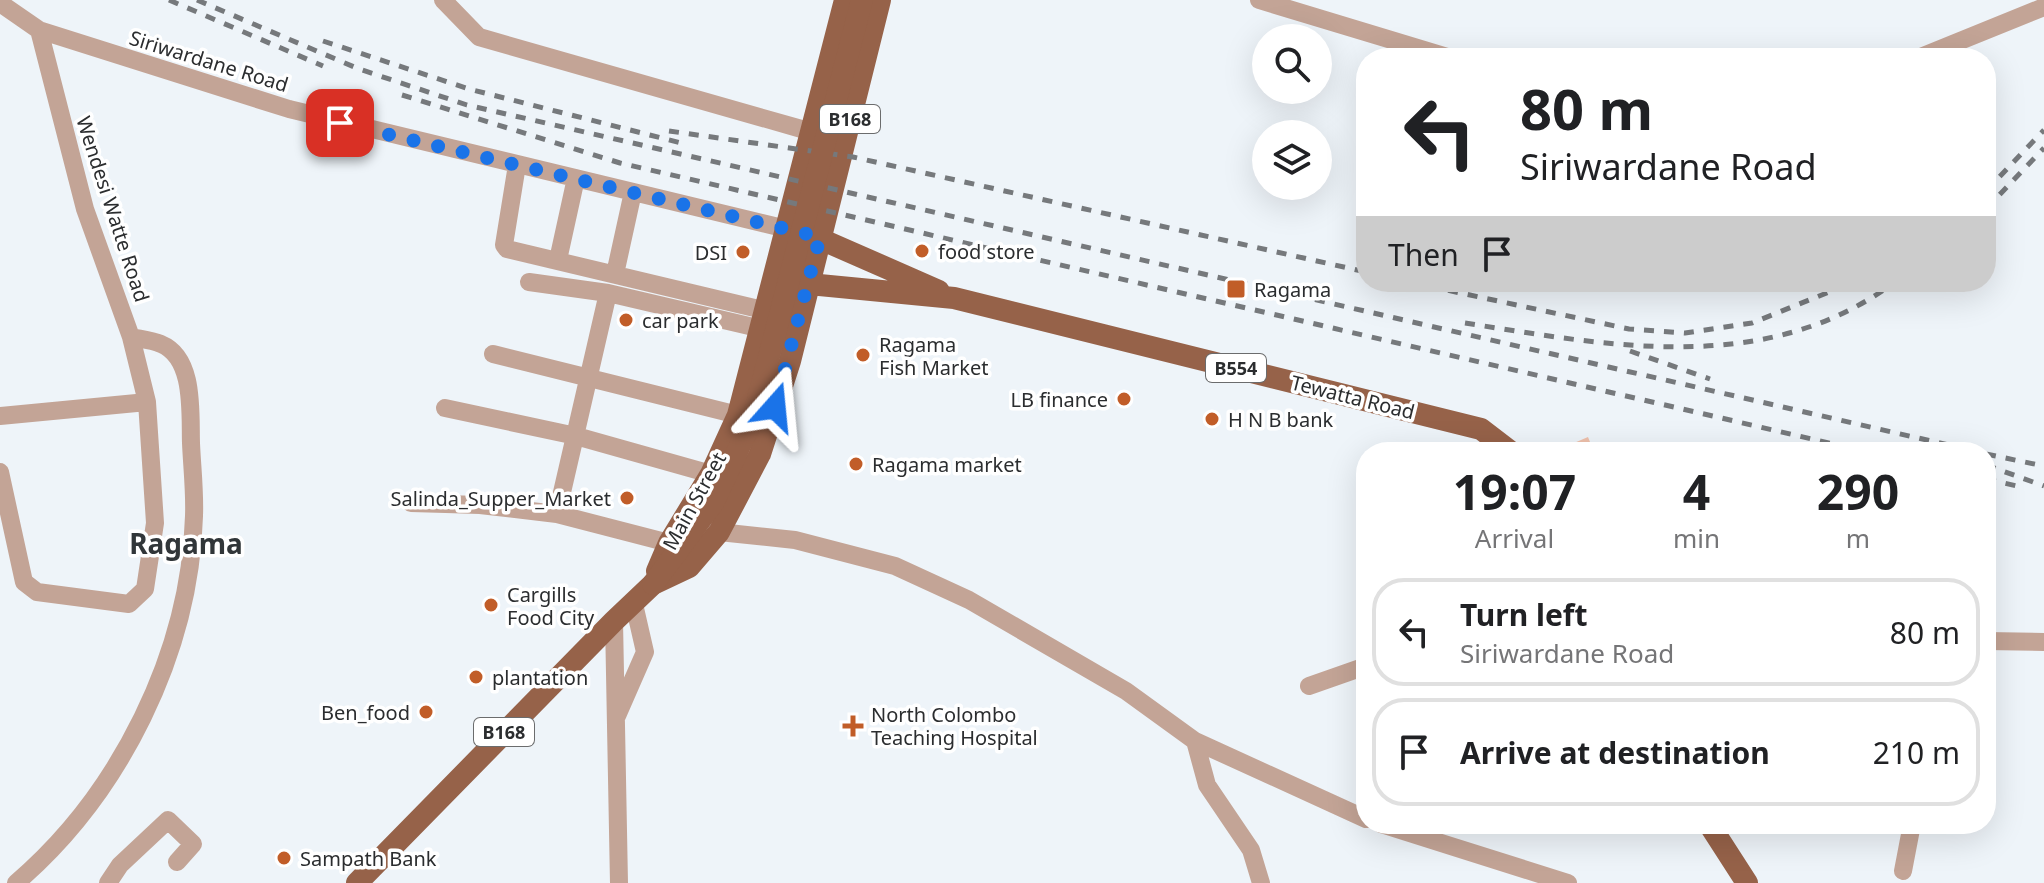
<!DOCTYPE html>
<html lang="en">
<head>
<meta charset="utf-8">
<style>
  body { margin:0; font-family:"Noto Sans",sans-serif; background:#f2f2f2; color:#202124; height:100vh; display:flex; flex-direction:column; font-size:30px; white-space:nowrap }
  * { box-sizing:border-box; margin:0 }
  p { font-size:26px; color:#757577 }
  .icon { flex:none; width:44px; height:44px; fill:none; stroke:currentColor; stroke-width:2; stroke-linecap:round; stroke-linejoin:round }
  .map { position:relative; flex:1; overflow:hidden }
  .side { position:absolute; left:1356px; top:442px; width:640px; height:392px; display:flex; flex-direction:column; background:#fff; border-radius:32px; box-shadow:0 8px 32px #0002 }
  .side>* { flex:none }
  .guide { position:absolute; left:1356px; top:48px; width:640px; height:244px; border-radius:32px; box-shadow:0 8px 32px #0002; background:#fff; color:#202124; overflow:hidden }
  .buttons { position:absolute; left:1252px; top:24px; display:grid; gap:16px }
  .buttons a { display:grid; place-items:center; width:80px; height:80px; border-radius:50%; background:#fff; box-shadow:0 8px 32px #0002; font-size:40px }
  .pin { position:absolute; display:grid; place-items:center; width:68px; height:68px; color:#fff; margin:-34px; border-radius:16px; box-shadow:0 4px 12px #0006 }
  .me { position:absolute; width:88px; margin:-44px; rotate:18deg; stroke-linejoin:round; filter:drop-shadow(0 0 6px #0008) }
  .turn { display:flex; align-items:center; gap:28px; height:168px; padding:0 32px; font-size:36px }
  .turn .icon { width:104px; height:104px; stroke-width:2.5 }
  .turn b { display:block; font-size:56px; line-height:68px }
  .then { display:flex; align-items:center; height:76px; padding:0 32px; background:#0003; gap:16px; font-size:30px }
  .eta { display:flex; justify-content:space-evenly; align-items:center; height:136px; text-align:center }
  .eta b { font-size:48px; font-weight:700; line-height:56px }
  ul { padding:0; list-style:none }
  li { display:flex; align-items:center; gap:24px; height:108px; margin:0 16px 12px; padding:0 16px; border:4px solid #e0e0e0; border-radius:32px }
  li div { flex:1 }
  li b { display:block; font-size:30px }
  li em { font-style:normal }
  .map>svg:first-child { display:block }
</style>
</head>
<body>
<div class="map">
<svg width="2044" height="883" viewBox="0 0 2044 883">
  <rect width="100%" height="100%" fill="#eef4f9"/>
  <path fill="#efc1ac" d="M1588 437 1594 452H1553Z"/>
  <g fill="none" stroke-linecap="round" stroke-linejoin="round">
    <path stroke="#c3a496" stroke-width="18" d="M443 0 479 37 812 132
      M1259 0 1451 58
      M0 3 39 30 289 109 787 229
      M1918 58 2044 7
      M517 165 504 245 507 249 767 311
      M558 260 576 178
      M615 274 633 192
      M529 282 608 293 762 329
      M493 354 738 415
      M445 408 576 436 711 474
      M0 416 147 402
      M0 472 24 582 37 592 129 604 145 589 155 523 147 402 131 337 85 209 39 30
      M411 503 480 505 557 514 669 543
      M557 514 608 293
      M719 532 795 540 895 566 969 600 1126 691 1195 741 1366 819
      M614 621 619 883
      M1986 641 2044 642
      M1309 686 1366 666
      M617 716 645 652 634 604
      M1195 741 1207 785 1251 850 1261 883
      M1381 824 1568 883
      M1903 871 1912 824
      M16 883C120 794 190 653 194 516 195 492 192 467 191 443 190 413 195 358 161 344 152 340 140 339 131 337
      M108 883 120 865 168 820 193 844 177 862"/>
    <path stroke="#966249" stroke-width="22" d="M809 234 939 291
      M776 276 809 284 954 298 1481 429 1511 452
      M657 571 669 543 711 474 738 415 845 0
      M1709 824 1747 883
      M357 883 614 621 653 584 689 567 719 532 760 454 790 361 880 0"/>
    <path stroke="#76797c" stroke-width="5" stroke-dasharray="10 10" stroke-linecap="butt" d="M169 0 323 66
      M197 0 359 69 467 105 1979 452
      M323 41 469 89 685 144
      M402 95 620 163 1868 452
      M669 131 853 157 1366 272
      M1986 191 2044 130
      M1986 209 2044 148
      M1409 282 1629 329 1685 333 1752 323 1854 282
      M1465 323C1612 346 1766 377 1895 282
      M1630 351 1710 379
      M1986 454 2044 466
      M1986 465 2044 486
      M1986 479 2017 486"/>
    <path stroke="#966249" stroke-width="22" d="M653 584 713 503 753 418 862 0"/>
  </g>
  <g fill="none" stroke-linecap="round" stroke-linejoin="round">
    <path stroke="#1a73e8" stroke-width="14" stroke-dasharray="0 25.2" d="M340 123 820 237 775 407"/>
  </g>
  <g fill="#c15d28" stroke="#fff" stroke-width="3">
    <circle cx="922" cy="251" r="8"/>
    <circle cx="743" cy="252" r="8"/>
    <rect x="1226" y="279" width="20" height="20" rx="4"/>
    <circle cx="626" cy="320" r="8"/>
    <circle cx="863" cy="355" r="8"/>
    <circle cx="1124" cy="399" r="8"/>
    <circle cx="1212" cy="419" r="8"/>
    <circle cx="856" cy="464" r="8"/>
    <circle cx="627" cy="498" r="8"/>
    <circle cx="491" cy="605" r="8"/>
    <circle cx="476" cy="677" r="8"/>
    <circle cx="426" cy="712" r="8"/>
    <path d="M849 714h8v8h8v8h-8v8h-8v-8h-8v-8h8z"/>
    <circle cx="284" cy="858" r="8"/>
  </g>
  <g text-anchor="middle" dominant-baseline="central" stroke-width="7" stroke-linejoin="round" paint-order="stroke">
    <g fill="#fff" stroke="#6b6c6d" stroke-width="2">
      <rect x="820" y="105" width="60" height="28" rx="6"/>
      <rect x="1206" y="354" width="60" height="28" rx="6"/>
      <rect x="474" y="718" width="60" height="28" rx="6"/>
    </g>
    <g font-size="18" font-weight="bold" fill="#2b2d2f">
      <text x="850" y="119">B168</text>
      <text x="1236" y="368">B554</text>
      <text x="504" y="732">B168</text>
    </g>
    <g font-size="20" fill="#2b2d2f" stroke="#fff">
      <text transform="translate(209 61) rotate(17)">Siriwardane Road</text>
      <text transform="translate(113 209) rotate(72)">Wendesi Watte Road</text>
      <text transform="translate(1353 397) rotate(14)">Tewatta Road</text>
      <text transform="translate(694 501) rotate(-61)">Main Street</text>
    </g>
    <g font-size="20" fill="#2b2d2f" stroke="#fff" text-anchor="start">
      <text x="938" y="251">food store</text>
      <text x="727" y="252" text-anchor="end">DSI</text>
      <text x="1254" y="289">Ragama</text>
      <text x="642" y="320">car park</text>
      <text x="879" y="344">Ragama<tspan x="879" dy="23">Fish Market</tspan></text>
      <text x="1108" y="399" text-anchor="end">LB finance</text>
      <text x="1228" y="419">H N B bank</text>
      <text x="872" y="464">Ragama market</text>
      <text x="611" y="498" text-anchor="end">Salinda_Supper_Market</text>
      <text x="507" y="594">Cargills<tspan x="507" dy="23">Food City</tspan></text>
      <text x="492" y="677">plantation</text>
      <text x="410" y="712" text-anchor="end">Ben_food</text>
      <text x="871" y="714">North Colombo<tspan x="871" dy="23">Teaching Hospital</tspan></text>
      <text x="300" y="858">Sampath Bank</text>
    </g>
    <g font-size="28" font-weight="bold" fill="#313639" stroke="#fff">
      <text x="186" y="543">Ragama</text>
    </g>
  </g>
</svg>
<div class="buttons">
<a><svg class="icon" aria-label="search" viewBox="0 0 24 24"><circle cx="10" cy="10" r="6"/><path d="M15 15l6 6"/></svg></a>
<a><svg class="icon" aria-label="layers" viewBox="0 0 24 24"><path d="M12 4l9 5-9 5-9-5zM3 14l9 5 9-5"/></svg></a>
</div>
<div class="pin" style="left:340px;top:123px;background:#d93025"><svg class="icon" aria-label="arrive" viewBox="0 0 24 24"><path d="M6 21V4h12l-3 4 3 4H6"/></svg></div>
<svg class="me" style="left:775px;top:407px" viewBox="-20 -20 40 40"><path d="M0-17L14 15 0 8-14 15z" fill="#1a73e8" stroke="#fff" stroke-width="4"/></svg>
<div class="guide">
<div class="turn"><svg class="icon" aria-label="left" viewBox="0 0 24 24"><path d="M17 20v-9H6M10 6l-5 5 5 5"/></svg><div><b>80 m</b>Siriwardane Road</div></div>
<div class="then">Then<svg class="icon" aria-label="arrive" viewBox="0 0 24 24"><path d="M6 21V4h12l-3 4 3 4H6"/></svg></div>
</div>
<section class="side">
<div class="eta">
<div><b>19:07</b><p>Arrival</p></div>
<div><b>4</b><p>min</p></div>
<div><b>290</b><p>m</p></div>
</div>
<ul>
<li><svg class="icon" aria-label="left" viewBox="0 0 24 24"><path d="M17 20v-9H6M10 6l-5 5 5 5"/></svg><div><b>Turn left</b><p>Siriwardane Road</p></div><em>80 m</em></li>
<li><svg class="icon" aria-label="arrive" viewBox="0 0 24 24"><path d="M6 21V4h12l-3 4 3 4H6"/></svg><div><b>Arrive at destination</b></div><em>210 m</em></li>
</ul>
</section>
</div>
</body>
</html>
